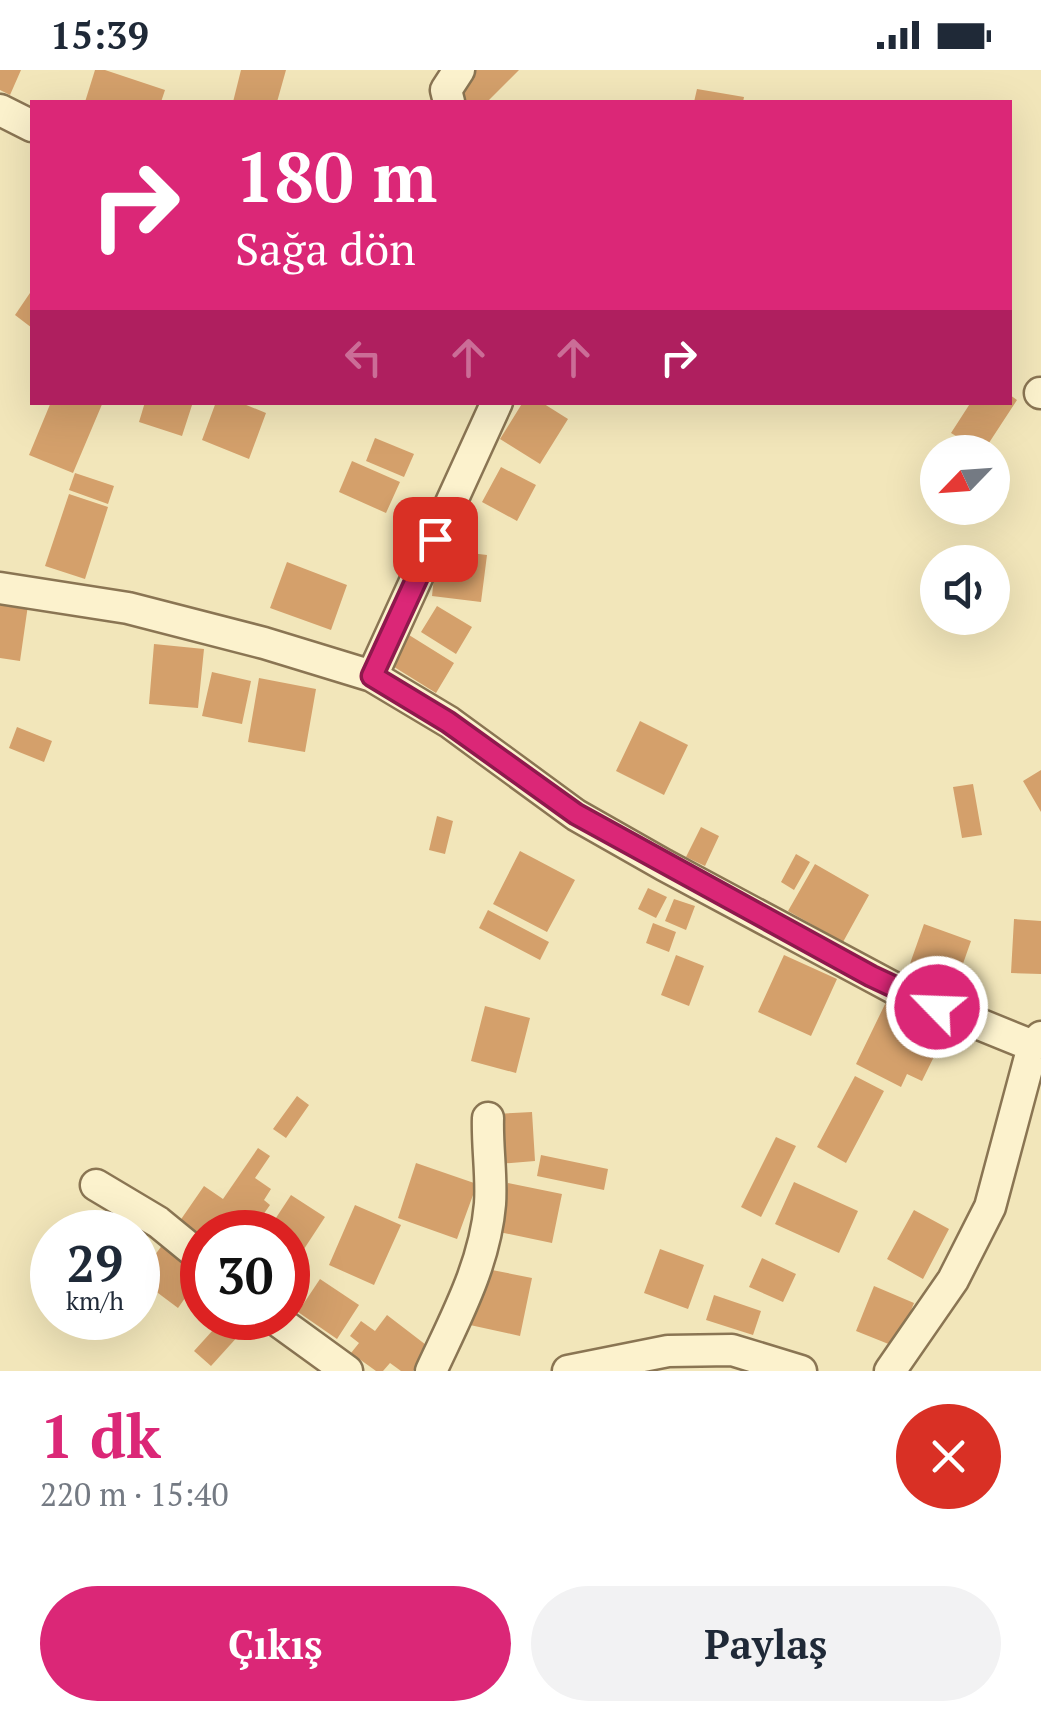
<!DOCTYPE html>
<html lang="tr">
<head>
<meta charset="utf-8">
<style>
  body { margin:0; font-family:"PT Serif",serif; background:#f2f2f3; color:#1f2937; height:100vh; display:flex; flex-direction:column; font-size:38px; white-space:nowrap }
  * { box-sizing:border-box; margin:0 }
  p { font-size:32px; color:#747a83 }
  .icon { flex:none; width:55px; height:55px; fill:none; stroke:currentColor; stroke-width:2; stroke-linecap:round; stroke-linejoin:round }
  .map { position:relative; height:1301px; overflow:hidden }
  .side { display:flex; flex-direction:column; background:#fff; flex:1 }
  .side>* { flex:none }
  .banner { position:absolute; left:30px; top:30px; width:982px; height:305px; border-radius:0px; box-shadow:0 10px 40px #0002; background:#db2777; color:#fff; overflow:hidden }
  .needle { width:65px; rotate:245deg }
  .fabs { position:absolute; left:920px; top:365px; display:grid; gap:20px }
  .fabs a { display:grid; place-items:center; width:90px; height:90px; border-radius:50%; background:#fff; box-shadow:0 10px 40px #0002; font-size:50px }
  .speed { position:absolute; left:30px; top:1140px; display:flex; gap:20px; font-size:50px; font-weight:700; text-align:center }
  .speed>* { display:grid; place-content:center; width:130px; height:130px; border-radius:50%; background:#fff; box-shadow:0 10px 40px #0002; line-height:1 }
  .speed small { font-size:25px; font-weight:400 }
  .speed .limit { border:15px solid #d22; background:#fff; color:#111 }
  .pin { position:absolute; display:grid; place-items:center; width:85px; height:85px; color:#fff; margin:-42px; border-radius:20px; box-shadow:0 5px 15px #0006 }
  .me { position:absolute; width:110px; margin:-55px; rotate:294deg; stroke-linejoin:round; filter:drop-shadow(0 0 8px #0008) }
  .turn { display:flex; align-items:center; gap:35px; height:210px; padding:0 40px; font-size:45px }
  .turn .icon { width:130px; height:130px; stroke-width:2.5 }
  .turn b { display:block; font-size:70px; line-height:85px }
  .lanes { display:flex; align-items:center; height:95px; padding:0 40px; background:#0003; justify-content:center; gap:50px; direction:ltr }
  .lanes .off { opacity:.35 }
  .round { display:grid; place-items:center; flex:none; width:105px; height:105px; border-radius:52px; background:#f2f2f3 }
  .headline { display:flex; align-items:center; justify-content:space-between; height:170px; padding:0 40px }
  h1 { font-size:60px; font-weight:600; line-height:75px; color:#db2777 }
  .button { display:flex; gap:20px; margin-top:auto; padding:20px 40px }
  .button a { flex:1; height:115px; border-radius:60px; background:#db2777; color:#fff; font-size:40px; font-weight:600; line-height:115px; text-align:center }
  .button a+a { background:#f2f2f3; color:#1f2937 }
  .status { display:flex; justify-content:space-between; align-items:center; height:70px; padding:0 50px; background:#fff; direction:ltr }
  .status svg { height:28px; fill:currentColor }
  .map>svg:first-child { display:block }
</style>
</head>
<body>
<div class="status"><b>15:39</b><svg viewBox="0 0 49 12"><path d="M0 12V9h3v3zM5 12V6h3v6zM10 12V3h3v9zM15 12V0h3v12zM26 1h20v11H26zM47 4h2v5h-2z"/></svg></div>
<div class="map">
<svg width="1041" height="1301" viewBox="0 0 1041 1301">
  <rect width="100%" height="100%" fill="#f2e6ba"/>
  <path fill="#d4a06b" d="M0 0H21L10 25 0 20Z
    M95 0H105L165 20 161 32H85Z
    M241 0H286L277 32H233Z
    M470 0H519L487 32H469L449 22Z
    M697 19 744 27 743 32H694Z
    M32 220V258L15 245Z
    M1010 325 1017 330 983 382 951 363 971 332H1010Z
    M51 332H103L73 403 29 385Z
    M145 332H193L182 366 139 352Z
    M216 332H239L266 343 249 389 202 370Z
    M523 332H541L568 349 540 394 500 369Z
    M375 368 414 384 404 407 366 391Z
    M352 391 400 412 386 443 339 422Z
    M501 397 536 415 517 451 482 432Z
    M75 403 114 416 108 434 69 420Z
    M69 424 108 437 85 509 45 496Z
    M437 479 487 485 481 532 432 526Z
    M287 492 347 515 331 560 270 538Z
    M0 531 28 535 20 591 0 588Z
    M437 536 472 557 456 584 421 562Z
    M409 565 454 593 436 623 391 595Z
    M154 574 204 579 198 638 149 634Z
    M212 602 251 611 242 654 202 646Z
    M259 608 316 619 305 682 248 672Z
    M640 651 688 675 664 725 616 701Z
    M17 657 52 671 44 692 9 678Z
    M1041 700V742L1023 711Z
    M973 714 982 765 962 768 953 717Z
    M437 746 453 751 445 784 429 780Z
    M701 757 719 766 705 796 686 787Z
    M520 781 575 810 547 862 493 834Z
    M796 784 810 792 794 820 781 812Z
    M815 794 869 825 843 872 788 841Z
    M648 818 667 827 656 848 638 839Z
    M674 829 695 836 686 860 665 851Z
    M488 840 549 872 540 890 479 858Z
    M1014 849 1041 851V904L1011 903Z
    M653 853 676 862 669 882 646 873Z
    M924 854 971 871 953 922 906 905Z
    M676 885 704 896 689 936 661 925Z
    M784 885 837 909 811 966 758 942Z
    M888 928 948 958 922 1011 907 1004 901 1017 856 994Z
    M485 936 530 948 516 1003 471 991Z
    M855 1006 884 1021 846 1093 817 1077Z
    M297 1026 309 1035 286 1068 273 1059Z
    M532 1042 535 1091 497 1094 493 1044Z
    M776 1067 796 1076 761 1147 741 1137Z
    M258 1078 270 1086 255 1108 271 1119 264 1130 270 1135 251 1162H202V1177L175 1158 204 1116 223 1129Z
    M541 1085 608 1099 604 1120 537 1106Z
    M416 1093 477 1114 457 1169 398 1148Z
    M794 1112 858 1141 839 1183 775 1154Z
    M508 1113 562 1124 552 1173 499 1162Z
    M291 1125 325 1147 304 1179 288 1168V1162H279L270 1157Z
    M355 1135 401 1155 374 1215 329 1195Z
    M914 1140 949 1159 923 1209 887 1189Z
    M166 1170 202 1197V1204L178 1238 138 1208Z
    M660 1179 704 1195 688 1239 644 1223Z
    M762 1188 796 1204 783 1232 749 1217Z
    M482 1198 532 1208 520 1266 470 1255Z
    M320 1209 359 1235 337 1269 298 1242Z
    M874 1216 914 1233 896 1277 856 1261Z
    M714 1225 761 1241 753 1265 706 1250Z
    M387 1245 430 1278 413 1301H401L390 1293 383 1301H376L351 1283 359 1273 350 1266 361 1251 375 1261Z
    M223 1249 240 1264 211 1296 194 1281Z"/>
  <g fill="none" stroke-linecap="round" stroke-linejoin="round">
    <g stroke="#8a7553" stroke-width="35">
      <path id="minor" d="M449 32 446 20 459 0
        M0 40 32 56
        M1040 323H1041
        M0 518 128 538 264 573 372 606 449 652 576 745 664 795 905 924 1033 976
        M372 606 497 332
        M96 1115 158 1152 202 1188
        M274 1248 347 1301
        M431 1301C456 1247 485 1194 490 1134 492 1106 487 1076 488 1048
        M568 1301 668 1281 732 1280 801 1301
        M890 1301 953 1210 990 1137 1033 976 1041 967"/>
    </g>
    <use href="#minor" stroke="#fcf2cd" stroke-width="30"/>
  </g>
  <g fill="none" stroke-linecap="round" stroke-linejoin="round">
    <g stroke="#8e194d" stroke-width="25">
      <path id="route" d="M435 469 372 606 448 652 576 744 871 906 937 937"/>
    </g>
    <use href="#route" stroke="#db2777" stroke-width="18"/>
  </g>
</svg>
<div class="fabs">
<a><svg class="needle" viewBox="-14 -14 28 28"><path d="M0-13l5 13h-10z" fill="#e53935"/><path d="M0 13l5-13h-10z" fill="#747a83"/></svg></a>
<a><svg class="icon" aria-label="sound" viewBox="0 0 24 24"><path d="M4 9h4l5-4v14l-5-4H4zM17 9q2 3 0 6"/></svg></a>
</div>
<div class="speed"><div>29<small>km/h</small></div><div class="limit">30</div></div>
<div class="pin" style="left:435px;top:469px;background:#d93025"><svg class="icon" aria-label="arrive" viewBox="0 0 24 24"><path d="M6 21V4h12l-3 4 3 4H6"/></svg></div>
<svg class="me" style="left:937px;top:937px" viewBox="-20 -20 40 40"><circle r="17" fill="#db2777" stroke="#fff" stroke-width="3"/><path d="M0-11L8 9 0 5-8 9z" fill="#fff"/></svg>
<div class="banner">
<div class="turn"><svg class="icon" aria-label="right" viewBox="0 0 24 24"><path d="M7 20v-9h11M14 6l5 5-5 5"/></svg><div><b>180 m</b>Sağa dön</div></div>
<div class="lanes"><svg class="icon off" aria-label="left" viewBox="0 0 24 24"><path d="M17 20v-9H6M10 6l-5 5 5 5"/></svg><svg class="icon off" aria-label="ahead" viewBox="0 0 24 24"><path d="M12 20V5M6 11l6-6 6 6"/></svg><svg class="icon off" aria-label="ahead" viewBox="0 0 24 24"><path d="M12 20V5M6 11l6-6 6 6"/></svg><svg class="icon" aria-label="right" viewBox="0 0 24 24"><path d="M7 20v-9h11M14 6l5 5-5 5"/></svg></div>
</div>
</div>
<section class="side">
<div class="headline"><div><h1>1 dk</h1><p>220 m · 15:40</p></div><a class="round" style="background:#d93025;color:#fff"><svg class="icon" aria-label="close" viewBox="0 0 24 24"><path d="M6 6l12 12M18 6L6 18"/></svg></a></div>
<div class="button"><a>Çıkış</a><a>Paylaş</a></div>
</section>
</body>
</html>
